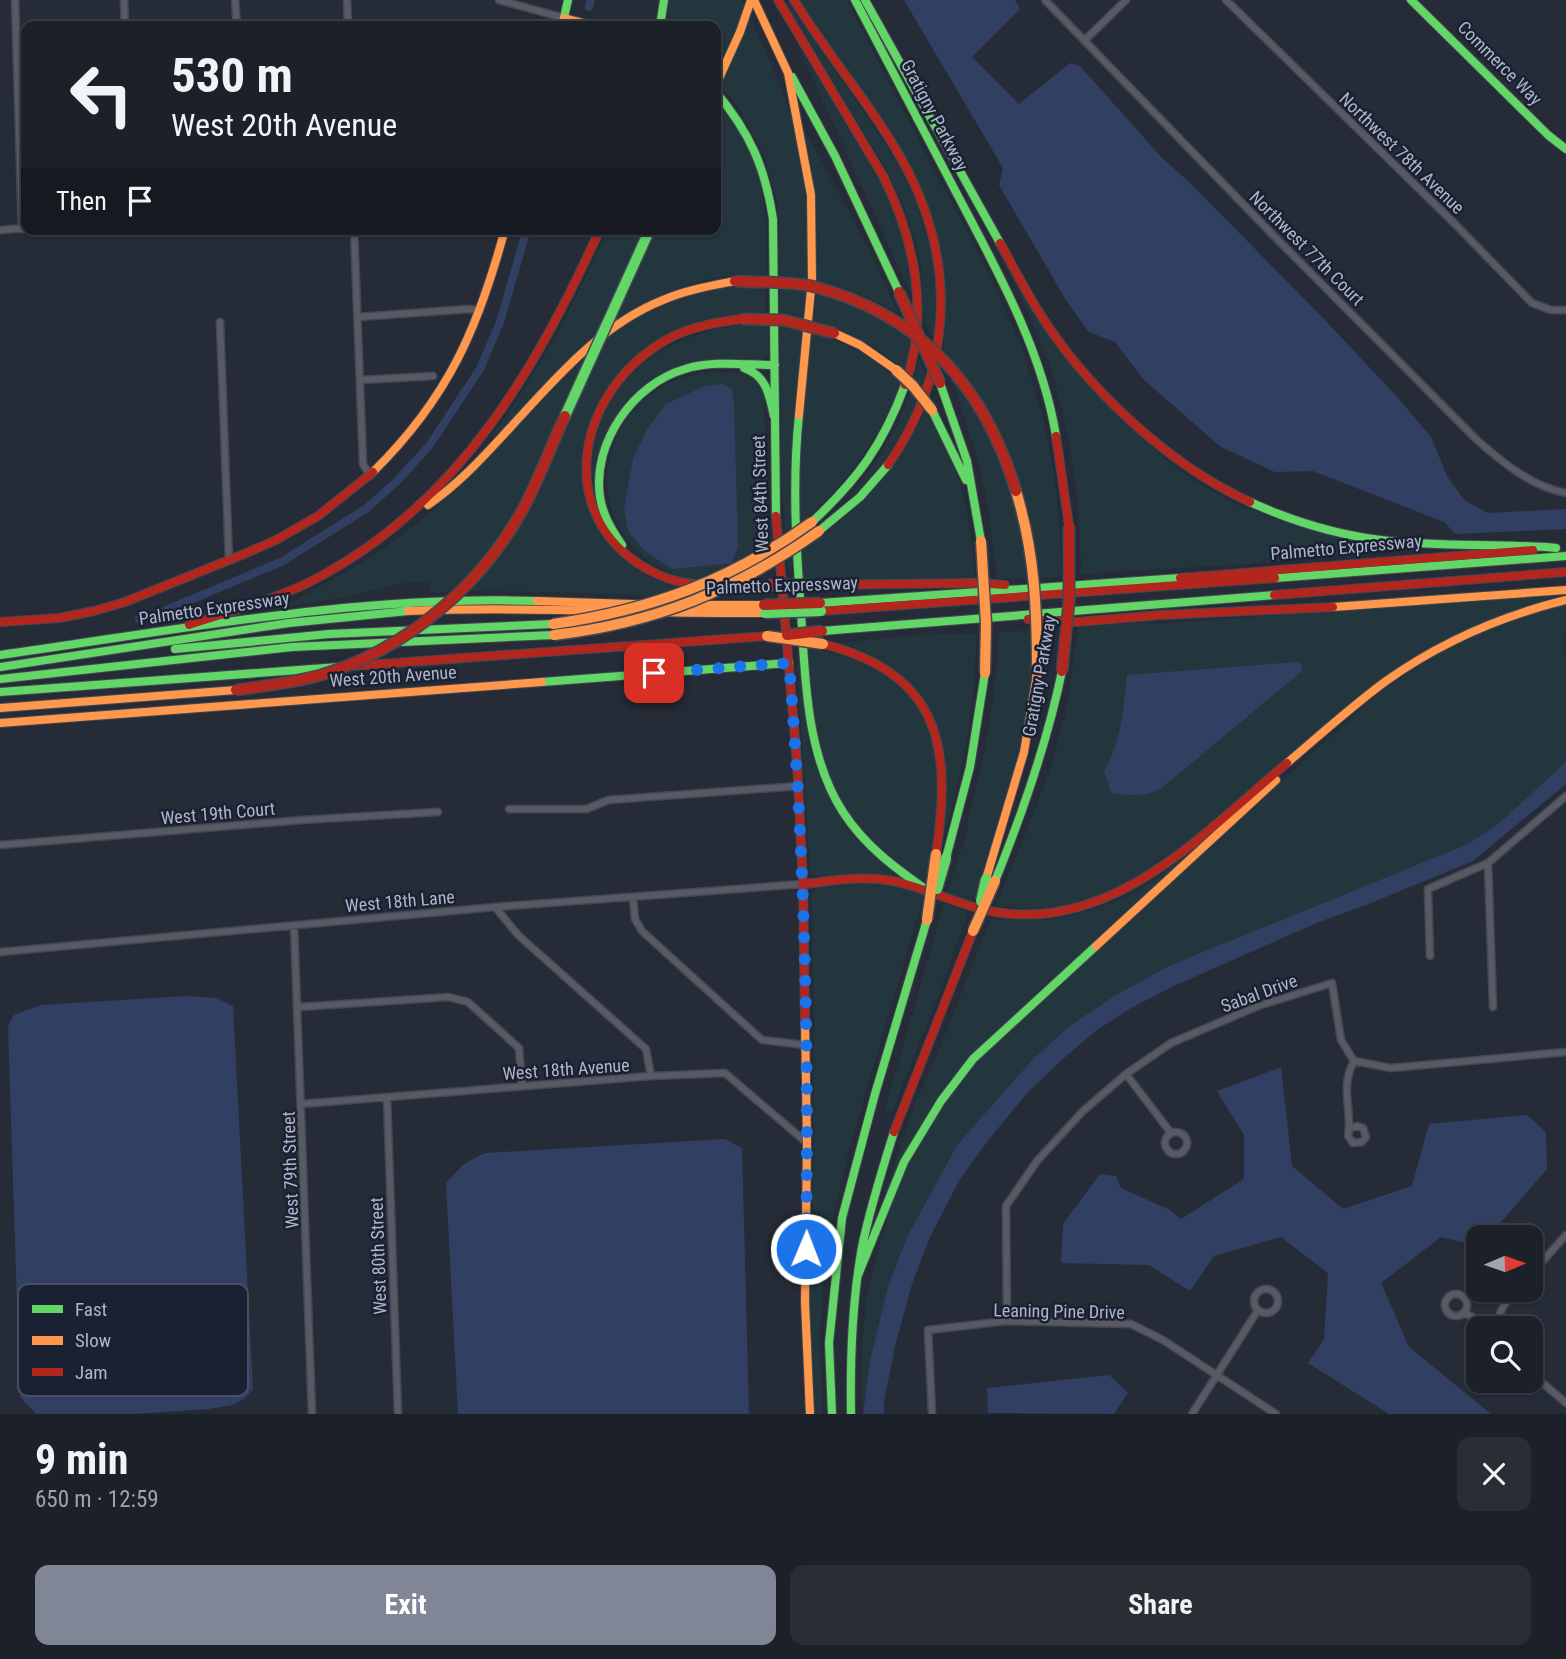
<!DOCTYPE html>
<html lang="en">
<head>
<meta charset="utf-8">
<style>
  body { margin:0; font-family:"Roboto Condensed",sans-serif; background:#292e35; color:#f1f3f6; height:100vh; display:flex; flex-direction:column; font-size:26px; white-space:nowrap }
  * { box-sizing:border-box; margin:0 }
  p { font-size:23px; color:#a0a3a8 }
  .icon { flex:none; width:38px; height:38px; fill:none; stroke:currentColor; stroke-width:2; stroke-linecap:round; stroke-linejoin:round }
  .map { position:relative; height:1414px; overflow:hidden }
  .details { display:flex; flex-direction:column; background:#1c2129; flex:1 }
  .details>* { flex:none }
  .top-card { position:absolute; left:21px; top:21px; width:700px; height:214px; border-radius:14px; box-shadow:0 2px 5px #0004,0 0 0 2px #3a3e46; background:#1c2129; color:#f1f3f6; overflow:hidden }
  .needle { width:46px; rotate:88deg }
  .controls { position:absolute; left:1466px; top:1225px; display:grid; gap:14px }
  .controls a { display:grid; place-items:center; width:77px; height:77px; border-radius:14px; background:#1c2129; box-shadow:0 2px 5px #0004,0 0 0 2px #3a3e46; font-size:35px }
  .pin { position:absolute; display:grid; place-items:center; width:60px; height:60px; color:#fff; margin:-30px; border-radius:14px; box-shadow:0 4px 10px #0006 }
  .me { position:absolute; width:77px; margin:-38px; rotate:1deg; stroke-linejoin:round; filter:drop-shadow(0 0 5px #0008) }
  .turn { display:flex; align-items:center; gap:24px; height:147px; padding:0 35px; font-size:32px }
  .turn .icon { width:91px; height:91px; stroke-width:2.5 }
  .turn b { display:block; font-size:49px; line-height:60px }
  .then { display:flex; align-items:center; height:66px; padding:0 35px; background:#0003; gap:14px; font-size:26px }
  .round { display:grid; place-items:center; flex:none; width:74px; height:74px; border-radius:14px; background:#292e35 }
  .summary { display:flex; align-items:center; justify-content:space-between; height:119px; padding:0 35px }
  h1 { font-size:42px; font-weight:700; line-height:52px }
  .action { display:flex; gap:14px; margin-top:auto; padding:14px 35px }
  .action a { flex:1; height:80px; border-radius:14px; background:#808696; color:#fff; font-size:28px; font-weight:700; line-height:80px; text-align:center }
  .action a+a { background:#292e35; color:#f1f3f6 }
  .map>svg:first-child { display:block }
</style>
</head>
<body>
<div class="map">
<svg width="1566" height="1414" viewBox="0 0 1566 1414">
  <rect width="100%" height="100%" fill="#262c37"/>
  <path fill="#23363d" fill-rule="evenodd" d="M669 0H742C769 60 798 118 808 184 815 232 809 283 805 332 799 411 791 490 792 570H788L781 471 779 230 777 202 764 155 739 108 716 80V26H666Z
    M798 0H846L987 271 1021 346 1041 411 1053 467 1058 506 1062 577 997 579 989 512 980 466 959 400 943 362 945 309 931 213Z
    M790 4 895 159 916 200 933 260 936 298 935 341 924 321 921 268 917 245 903 203 885 167 791 15 786 5Z
    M798 46C846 124 908 201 912 297Z
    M716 99C765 155 767 205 767 275 636 271 577 354 494 439L491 436C540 373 575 301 608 229H716Z
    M803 127 867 246 898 313 866 296 817 281 818 226Z
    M987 229 1058 344 1101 398 1165 459 1197 482 1246 510 1248 508 1279 521 1400 547V549L1260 563 1081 574C1080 502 1072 430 1048 361 1032 316 1009 272 987 229Z
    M765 285V313L742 314 654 345 589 422 581 457 600 533 624 560 651 578 681 588 760 590V596C650 599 540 588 430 592L429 582 402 583 342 598 279 607 312 592V590C376 560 433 514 483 464 545 402 599 323 686 295 711 287 739 286 765 285Z
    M817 290C838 297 911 319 911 344 911 353 907 363 906 372 880 347 847 332 813 321Z
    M768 324V356L764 358 699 361 626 405 595 491H593C582 385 670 322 768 324Z
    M812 332C846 343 876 358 902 383 878 439 847 485 799 524L800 445Z
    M919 359 926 375C913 422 886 465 850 498L849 496C884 456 908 411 919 359Z
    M723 372C746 373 753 371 764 393L767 504 771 544C751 556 727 572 705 579 694 582 678 576 669 572 650 564 635 551 624 535 587 481 614 409 671 382 688 374 705 373 723 372Z
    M926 410C961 458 971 521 975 579L802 580 800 552C854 515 898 469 926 410Z
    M1557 594V599L1432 649 1164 862 1111 893 1063 907 1034 909 996 906 1051 769 1068 704 1078 627 1147 622 1155 624ZM1302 666 1301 672 1162 788 1104 771 1115 752 1122 723Z
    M1566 603V630L1563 633 1566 669V762L1497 825 1468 844 1171 965 1114 996 1071 1025 1033 1059 957 1145 906 1239 888 1287 870 1360 863 1411 862 1346 866 1302 878 1251 892 1205 906 1170 932 1120 975 1063 1192 862 1380 692 1447 648 1492 627Z
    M1034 630 1029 716 999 831 972 901 947 893 969 826 968 820C985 758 996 696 999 632Z
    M976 633C976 702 963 772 944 837H941L936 725 871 655 843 643 903 636Z
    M796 649 809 744 818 772 838 812 893 870 892 877 824 879 810 871Z
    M808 649C869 655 927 691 937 756 943 798 933 843 926 884L893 864 872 844 838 797 817 744Z
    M1196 844 1199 847 968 1061 888 1194 885 1193 916 1101 935 1060 991 918C1045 926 1099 914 1146 885 1164 874 1180 858 1196 844Z
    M884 882 924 894 848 1153 829 1233 824 1267 820 1334 822 1414H815L809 1317 813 1227 814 1013 811 898 816 889 828 885Z
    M944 904 968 912 936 1002 892 1111 885 1109Z"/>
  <path fill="#314062" d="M904 0H1015L1020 9 972 57 1019 104 1070 63 1080 66 1162 158 1188 181 1323 318 1399 399 1431 437 1447 476 1464 500 1488 513 1566 509V529L1456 534 1444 522 1313 471 1275 472 1221 447 1144 380 1115 342 1089 332 1066 300 999 185 1003 168Z
    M722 384 732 389 734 402 738 546 732 563 672 569 645 551 628 531 624 508 633 459 646 431 666 404 705 386Z
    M1297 662 1303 666 1301 672 1162 788C1145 797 1130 796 1111 793L1104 771C1122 741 1123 709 1127 675Z
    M1566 762V784L1473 861 1371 903 1319 922 1176 985 1131 1008 1097 1030 1065 1057 1028 1092 990 1138 960 1179 930 1237 912 1284 896 1342 884 1401V1414H863L870 1360 888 1287 906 1239 957 1145 1033 1059 1071 1025 1114 996 1171 965 1468 844 1497 825Z
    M187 996 216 998 233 1006 253 1389 245 1398 233 1405 209 1409 132 1414H36L20 1397 8 1026 14 1015 41 1005Z
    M1281 1067 1292 1166 1343 1209 1412 1186 1429 1124 1527 1115 1546 1132 1547 1169 1488 1237H1479V1246L1441 1237 1381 1283 1409 1347 1491 1414H1389L1308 1363 1324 1339 1328 1273 1281 1237 1214 1256 1190 1291 1149 1265 1061 1263 1063 1224 1100 1174 1116 1176 1121 1188 1170 1210 1181 1219 1244 1179V1135L1217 1091Z
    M725 1139 742 1148 749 1414H458L446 1183 464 1164 485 1153Z
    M1109 1375 1128 1393 1114 1414 988 1413 987 1388Z"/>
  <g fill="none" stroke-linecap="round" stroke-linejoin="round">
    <path stroke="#314062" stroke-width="8" d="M589 7 591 0
      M139 619 159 613 283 561 367 508 397 481 429 446 480 369 500 322 527 229"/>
    <g stroke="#444750" stroke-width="9">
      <path id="street" d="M15 0 22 229
        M124 0 125 26
        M235 0 237 26
        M347 0 348 26
        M499 0 564 18
        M1045 0 1275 237 1477 440C1503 463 1531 486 1566 493
        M1226 0 1455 224 1532 303 1551 310H1566
        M1085 40 1126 0
        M354 229 363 464 370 476
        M0 230 26 228
        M358 317 469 309 480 311
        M220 322 229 560
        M360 380 433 376
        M509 809H587L608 800 799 786
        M0 845 302 820 438 812
        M1488 863 1493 1007
        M633 898 635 919 642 931 762 1040 806 1045
        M495 907 518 935 646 1049 651 1076
        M294 925 312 1414
        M0 952 495 907 803 884
        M1430 956 1428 889 1488 863 1566 796
        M299 1007 449 997 468 1002 519 1048 522 1086
        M1126 1074 1171 1133
        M387 1097 398 1414
        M301 1104 651 1076 725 1073 807 1143
        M1351 1128 1357 1126 1363 1128 1366 1137 1362 1142 1353 1143 1348 1136C1353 1110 1339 1089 1354 1061
        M1165 1143a11 11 0 1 1 22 0a11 11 0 1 1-22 0Z
        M1531 1274 1566 1235
        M1254 1301a12 12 0 1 1 24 0a12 12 0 1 1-24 0Z
        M1445 1305a11 11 0 1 1 22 0a11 11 0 1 1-22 0Z
        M1464 1313 1485 1323H1498
        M1007 1321 1006 1206 1037 1161 1083 1111 1126 1074 1171 1043 1258 1006 1332 983 1341 1040 1354 1061 1391 1068 1566 1052
        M1499 1328C1495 1313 1508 1300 1517 1290
        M1531 1373 1566 1403
        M932 1414 928 1330 1007 1321 1131 1324 1163 1340 1276 1414
        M1192 1414 1258 1310"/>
    </g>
    <g stroke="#444750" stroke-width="10">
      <path id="fast" d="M855 0C889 65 923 129 957 194 997 270 1042 350 1056 436
        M865 0 1000 243
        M1411 0 1548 135 1566 149
        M562 26 568 0
        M660 26 664 0
        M792 77 835 156 899 292
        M716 92C750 133 765 167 773 219L776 516
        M744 368C767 376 769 395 774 416
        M940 383 967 461 981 541
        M932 410 966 480
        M799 415C792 481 796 546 801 612 805 677 806 755 843 812 865 846 895 868 928 891
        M1250 502C1294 522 1341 536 1389 541 1445 547 1500 543 1556 548
        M812 522C858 479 883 445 905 385
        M819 531 860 497 888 465
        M622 545C612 530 603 516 600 497 592 443 633 384 685 369 713 360 746 365 775 365
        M1275 578 1566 556
        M820 603 1180 578
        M822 631 1274 595
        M175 649 329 634 553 624
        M0 655C178 630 357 595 537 601
        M0 667 289 623 408 611
        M0 679 292 647 554 635
        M542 682 789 663
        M0 692 339 667
        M946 858 970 767 985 673
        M995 881C1023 812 1047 744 1062 671
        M858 1275 904 1162 941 1101 973 1059 1096 946
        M832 1414 829 1343 842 1218 875 1094 927 920
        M851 1414C850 1358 852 1302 862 1247 870 1208 882 1170 894 1132"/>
    </g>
    <g stroke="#444750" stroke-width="10">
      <path id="slow" d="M754 0 788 73 811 195 812 279 799 415
        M564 18 595 26
        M716 85 740 32 751 0
        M834 333 860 345 896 370
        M373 472C448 398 478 329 505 229
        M428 505C459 484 484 456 509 429 554 380 600 325 663 300 686 290 710 286 735 281
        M537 601 664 605H764
        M1333 607 1566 590
        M408 611C527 606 646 614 765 613
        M0 708 236 690
        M0 723 542 682
        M1287 763C1320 735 1352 706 1386 681 1441 642 1501 616 1566 600
        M986 879 1024 752 1037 674
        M1096 946 1276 780
        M805 1021 807 1143 805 1302 810 1414"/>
    </g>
    <g stroke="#444750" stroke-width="10">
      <path id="jam" d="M778 0 883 176C915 240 930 315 905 385
        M794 0C830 59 877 111 909 173 958 270 950 376 888 465
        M1000 243C1012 265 1024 288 1037 309 1084 386 1168 465 1250 502
        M742 319C715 322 684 328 661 343 572 398 553 525 657 574 690 590 733 585 768 585
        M1056 436 1069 526
        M776 516 797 762 803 884 805 1021
        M1180 578 1533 550
        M811 585 975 583 1005 585
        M1274 595 1566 572
        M821 611 1275 578
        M1028 619 1077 622 1161 615 1333 607
        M0 622 59 618 94 611 125 602 244 554 276 540 318 516 373 472
        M189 625C234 610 282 598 323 575 460 500 538 367 600 229
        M823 644C941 674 952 747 936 854
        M339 667 767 636
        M803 884C833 881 863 875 893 881 928 888 959 906 995 912 1114 932 1205 832 1287 763
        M894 1132 973 931"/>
    </g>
    <use href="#street" stroke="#575a64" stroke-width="6"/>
    <use href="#fast" stroke="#63d668" stroke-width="8"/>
    <use href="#slow" stroke="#ff974d" stroke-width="8"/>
    <use href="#jam" stroke="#b3261e" stroke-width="8"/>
    <g stroke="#444852" stroke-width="13" stroke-linecap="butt">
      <path id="fast-bridge" d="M565 416 650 229
        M765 613 821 611
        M937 889 946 858
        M981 901 986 879"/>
    </g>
    <g stroke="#444852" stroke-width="13" stroke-linecap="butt">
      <path id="slow-bridge" d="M896 370 913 386 932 410
        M1016 491C1035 554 1037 609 1037 674
        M981 541 986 623 985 673
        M553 624C652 610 731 580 812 522
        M554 635C656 623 736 590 819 531
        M767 636 823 644
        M927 920 936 854
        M973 931 995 881"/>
    </g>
    <g stroke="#444852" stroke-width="13" stroke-linecap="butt">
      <path id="jam-bridge" d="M735 281C760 283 792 281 815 287 922 315 985 388 1016 491
        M899 292 940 383
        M742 319 783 320 834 333
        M768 585H811
        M764 605 820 603
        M787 635 822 631
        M1062 671 1069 602V526
        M236 690C264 686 293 683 321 675 406 649 480 587 523 509 539 479 551 446 565 416"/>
    </g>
    <use href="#fast-bridge" stroke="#63d668" stroke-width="10"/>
    <use href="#slow-bridge" stroke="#ff974d" stroke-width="10"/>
    <use href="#jam-bridge" stroke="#b3261e" stroke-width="10"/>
  </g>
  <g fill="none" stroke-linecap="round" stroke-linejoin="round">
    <path stroke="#1a73e8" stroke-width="12" stroke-dasharray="0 21.6" d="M654 673 789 663C805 858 809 1053 806 1249"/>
  </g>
  <g text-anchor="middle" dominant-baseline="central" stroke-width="5" stroke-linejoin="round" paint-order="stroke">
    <g font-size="18" fill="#b0b6c9" stroke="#1a2132">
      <text transform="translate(1500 63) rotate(45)">Commerce Way</text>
      <text transform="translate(935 115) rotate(62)">Gratigny Parkway</text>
      <text transform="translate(1402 153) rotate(44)">Northwest 78th Avenue</text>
      <text transform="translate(1307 248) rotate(45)">Northwest 77th Court</text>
      <text transform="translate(760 494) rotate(-92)">West 84th Street</text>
      <text transform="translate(1346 547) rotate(-5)">Palmetto Expressway</text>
      <text transform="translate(782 585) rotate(-2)">Palmetto Expressway</text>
      <text transform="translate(214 608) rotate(-8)">Palmetto Expressway</text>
      <text transform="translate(393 676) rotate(-4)">West 20th Avenue</text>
      <text transform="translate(1039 676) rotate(-80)">Gratigny Parkway</text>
      <text transform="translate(218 813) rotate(-5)">West 19th Court</text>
      <text transform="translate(400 901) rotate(-5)">West 18th Lane</text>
      <text transform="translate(1259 993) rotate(-20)">Sabal Drive</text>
      <text transform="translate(566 1069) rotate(-4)">West 18th Avenue</text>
      <text transform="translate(290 1170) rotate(-92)">West 79th Street</text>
      <text transform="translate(378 1256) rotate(-92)">West 80th Street</text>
      <text transform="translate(1059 1311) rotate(1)">Leaning Pine Drive</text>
    </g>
  </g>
  <rect x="18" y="1284" width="230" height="112" rx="10" fill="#1a2132" stroke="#474e5f" stroke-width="2"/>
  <rect x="32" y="1305" width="31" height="8" fill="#63d668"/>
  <rect x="32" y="1336" width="31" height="9" fill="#ff974d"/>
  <rect x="32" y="1368" width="31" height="8" fill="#b3261e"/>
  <g font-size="19" fill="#b0b6c9">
    <text x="75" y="1316">Fast</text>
    <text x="75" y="1347">Slow</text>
    <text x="75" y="1379">Jam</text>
  </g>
</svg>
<div class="controls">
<a><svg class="needle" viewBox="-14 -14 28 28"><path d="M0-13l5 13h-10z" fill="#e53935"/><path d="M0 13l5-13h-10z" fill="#a0a3a8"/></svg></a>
<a><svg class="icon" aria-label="search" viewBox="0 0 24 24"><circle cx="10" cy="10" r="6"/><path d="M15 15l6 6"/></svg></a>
</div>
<div class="pin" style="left:654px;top:673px;background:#d93025"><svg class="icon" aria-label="arrive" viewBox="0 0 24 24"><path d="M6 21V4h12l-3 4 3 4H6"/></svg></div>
<svg class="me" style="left:806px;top:1249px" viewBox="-20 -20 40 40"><circle r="17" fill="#1a73e8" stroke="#fff" stroke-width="3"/><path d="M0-11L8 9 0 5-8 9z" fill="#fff"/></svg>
<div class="top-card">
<div class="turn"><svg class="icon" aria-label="left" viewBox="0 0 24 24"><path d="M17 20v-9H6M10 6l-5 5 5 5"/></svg><div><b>530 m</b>West 20th Avenue</div></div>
<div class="then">Then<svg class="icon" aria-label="arrive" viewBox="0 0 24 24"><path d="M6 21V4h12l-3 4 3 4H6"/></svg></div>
</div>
</div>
<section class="details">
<div class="summary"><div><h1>9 min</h1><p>650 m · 12:59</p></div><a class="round"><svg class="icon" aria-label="close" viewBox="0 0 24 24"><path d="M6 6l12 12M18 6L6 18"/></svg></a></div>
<div class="action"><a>Exit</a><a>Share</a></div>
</section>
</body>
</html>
